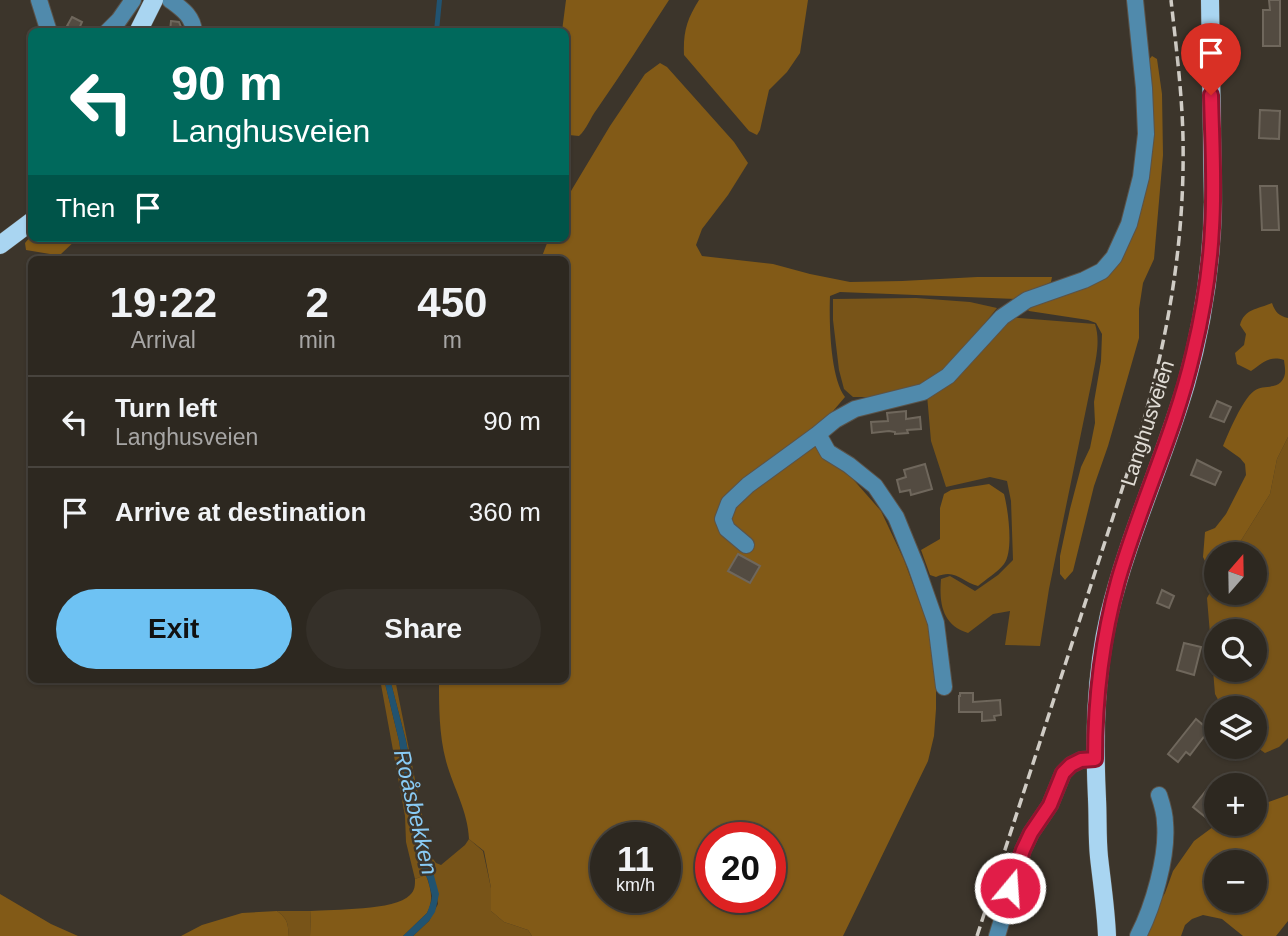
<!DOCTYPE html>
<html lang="en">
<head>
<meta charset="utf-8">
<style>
  body { margin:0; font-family:Helvetica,sans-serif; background:#353029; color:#f1f3f6; height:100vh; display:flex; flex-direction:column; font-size:26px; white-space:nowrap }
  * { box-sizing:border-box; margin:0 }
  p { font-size:23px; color:#a7a6a5 }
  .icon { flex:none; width:38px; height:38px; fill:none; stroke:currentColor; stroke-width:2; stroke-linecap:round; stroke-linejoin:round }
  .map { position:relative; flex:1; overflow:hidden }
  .details { position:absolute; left:28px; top:256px; width:541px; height:427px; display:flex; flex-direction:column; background:#2d2820; border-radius:10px; box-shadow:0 2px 5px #0004,0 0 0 2px #48443e }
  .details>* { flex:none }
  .top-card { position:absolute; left:28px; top:28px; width:541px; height:214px; border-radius:10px; box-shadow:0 2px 5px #0004,0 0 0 2px #48443e; background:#00695c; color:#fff; overflow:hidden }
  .needle { width:46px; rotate:20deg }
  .tools { position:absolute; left:1204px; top:542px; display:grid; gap:14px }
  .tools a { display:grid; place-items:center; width:63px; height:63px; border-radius:50%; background:#2d2820; box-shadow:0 2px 5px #0004,0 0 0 2px #48443e; font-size:35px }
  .speed { position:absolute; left:590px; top:822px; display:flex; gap:14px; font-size:35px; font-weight:700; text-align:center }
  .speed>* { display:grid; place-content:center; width:91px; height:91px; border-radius:50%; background:#2d2820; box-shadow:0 2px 5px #0004,0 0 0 2px #48443e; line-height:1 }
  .speed small { font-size:18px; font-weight:400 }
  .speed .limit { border:10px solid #d22; background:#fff; color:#111 }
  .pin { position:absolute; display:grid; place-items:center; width:60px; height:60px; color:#fff; margin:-72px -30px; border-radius:50% 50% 50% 0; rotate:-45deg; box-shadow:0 0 7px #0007 }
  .pin .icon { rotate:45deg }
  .me { position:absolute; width:77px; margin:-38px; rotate:18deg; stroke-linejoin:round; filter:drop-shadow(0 0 5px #0008) }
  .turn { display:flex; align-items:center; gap:24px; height:147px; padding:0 28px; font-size:32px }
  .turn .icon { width:91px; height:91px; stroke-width:2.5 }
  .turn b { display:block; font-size:49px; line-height:60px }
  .then { display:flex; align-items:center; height:66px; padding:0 28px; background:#0003; gap:14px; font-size:26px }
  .eta { display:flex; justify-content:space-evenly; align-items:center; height:119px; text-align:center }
  .eta b { font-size:42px; font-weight:700; line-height:49px }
  .cta { display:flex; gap:14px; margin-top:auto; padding:14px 28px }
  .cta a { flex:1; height:80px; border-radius:42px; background:#6ec2f3; color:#111; font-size:28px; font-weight:700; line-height:80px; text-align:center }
  .cta a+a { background:#353029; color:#f1f3f6 }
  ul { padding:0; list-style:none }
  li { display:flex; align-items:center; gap:21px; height:91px; padding:0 28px; border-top:2px solid #48443e }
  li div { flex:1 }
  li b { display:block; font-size:26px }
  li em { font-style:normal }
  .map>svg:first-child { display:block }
</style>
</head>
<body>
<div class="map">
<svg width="1288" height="936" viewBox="0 0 1288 936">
  <rect width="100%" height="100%" fill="#3c352b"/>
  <path fill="#785418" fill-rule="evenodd" d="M916 298 970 302 997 308 953 363 922 386 871 397H853L844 389 839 370 833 320V299Z
    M1008 317 1095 324C1101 342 1095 362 1092 380L1049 589 1040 646 1005 645 1010 611 993 614 968 633C942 625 939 603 941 579L950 576 975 591 998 575 1013 560 1011 501 1007 481 990 477 946 487 931 441 927 395Z
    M1288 437V738L1279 747 1265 753 1255 746V709H1223L1215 694 1207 598 1216 582V593H1255V555H1232L1270 494 1277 459ZM1216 632H1255V670H1216Z
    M380 679H384L399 741 407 792 413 811 419 862 426 875 415 879 406 842 405 816Z
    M390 679H395L430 855 436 863 441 865 465 845 469 839 483 851 491 888V911L504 922 528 930 532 936H413L429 921 438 904 433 872 425 852 420 814 406 741Z
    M277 911H311L310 936H288C289 924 287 918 277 911Z"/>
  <path fill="#825a17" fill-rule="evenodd" d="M566 0H669C645 37 622 73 597 109 590 118 587 129 579 136L569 135 565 118V32L562 31Z
    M699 0H808L800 53 787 72 769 90 760 130 757 135 749 131 684 55C683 32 687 19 699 0Z
    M1152 56 1157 59 1162 94 1163 155 1154 259 1143 283 1139 309V338L1108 446 1094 486 1073 571 1065 580 1060 574V556L1070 509 1081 467 1090 448 1095 423 1094 402 1101 361 1102 334 1096 323 1088 320 1029 311 1024 306 1099 280 1137 225 1147 62Z
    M660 63 667 67 734 142 748 163 728 195 702 229 696 245 702 256 773 264 810 274 850 282 902 281 977 277H1052L1051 282 1016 299 840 292 830 296C829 321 830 377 845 397L822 424 807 436 824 458 851 477 881 511 904 560 928 625 936 676V709L934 736 928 761 843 936H532L528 930 504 922 491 911V888L484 851 469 839C468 811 453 787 446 761 439 735 439 706 439 679H565V259H541L549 238H565V201L610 126 645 74ZM606 838H665V898H606ZM710 838H770V898H710Z
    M31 236 32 238H78L61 254 56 255 26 250 25 243Z
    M1272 303C1275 312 1279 316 1288 318V437L1277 459 1270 494 1232 555H1216V565L1208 567 1203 557 1205 532 1215 528 1226 514 1246 475 1245 464 1240 458 1223 446C1229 432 1242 400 1254 391 1262 385 1274 389 1281 382 1287 375 1285 369 1284 360 1269 355 1263 363 1251 371L1237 364 1235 353 1244 345 1246 334 1240 325C1244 309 1258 309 1272 303Z
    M989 484 1004 494C1008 509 1014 551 1004 564 997 573 986 579 978 586 961 582 956 568 936 577L930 575 921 550 940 539V508L944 494 951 490Z
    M1288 795V921L1276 936H1243L1222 919 1203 915 1192 919 1185 925 1181 936H1141L1165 893 1173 871 1194 841 1217 824H1255V807ZM1216 863H1255V901H1216Z
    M426 875C431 889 434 900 427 913L403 936H310L311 911C333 909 395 911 410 895 415 890 415 886 415 879Z
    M0 894 51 924 78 936H0Z
    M277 911C287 918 289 924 288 936H181L202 925 242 913Z"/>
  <path fill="#215370" d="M437 0H442L439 31H434Z
    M384 679H390L406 741 420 814 425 852 433 872 439 894 435 912 429 921 413 936H403L427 913 431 902 432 896 428 880 419 862 413 811 407 792 399 741Z"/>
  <path fill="#534b41" stroke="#6f675c" stroke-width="2" d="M1269 0H1280V46H1263V10H1270Z
    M72 17 82 22 78 31 67 26Z
    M171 21 179 22 183 32H170Z
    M1260 110 1280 111 1279 139 1259 138Z
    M1260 186H1277L1279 230H1262Z
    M1217 401 1231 407 1224 422 1210 417Z
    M906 411V419L920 417 921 429 907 430 908 433 895 434V432L889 431 872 433 871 422 888 421 887 413Z
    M1197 460 1221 472 1215 485 1191 475Z
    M925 464 932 489 911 495 910 490 900 492 897 480 906 477 904 470Z
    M738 554 760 566 750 583 728 571Z
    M1162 590 1174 596 1169 608 1157 603Z
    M1184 643 1201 647 1194 675 1177 670Z
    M960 693H973V702L1000 700 1001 715 994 716 995 720 982 721V712H959V696H960Z
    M1196 719 1209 730 1190 755 1186 752 1178 762 1168 754Z
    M1209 787 1216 793V811L1209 820 1193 807Z"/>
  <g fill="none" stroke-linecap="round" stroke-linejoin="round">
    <g stroke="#5a534a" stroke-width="18">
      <path id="minor" d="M39 0 49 32
        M170 0C182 9 193 16 194 32
        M107 32 119 20 133 0
        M818 434 828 452 849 465 875 486 896 517 916 566 936 623 944 687
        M746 545 727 529 723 519 729 503 748 485 818 434 835 420 855 409 923 392 948 376 1002 317 1027 300 1084 280 1102 271 1114 257 1129 224 1141 177 1146 134 1144 88 1135 0
        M997 936 1023 850 1031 833 1050 805 1063 773 1071 765 1081 760 1095 759
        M1138 936C1153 907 1168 856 1165 823 1165 813 1162 804 1159 795"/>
    </g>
    <g stroke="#5a534a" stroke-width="19">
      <path id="major" d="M138 32 154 0
        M0 245 32 221
        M1107 936C1106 909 1102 884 1099 857 1097 838 1098 818 1097 799 1094 737 1095 676 1109 615 1128 536 1163 462 1186 384 1203 324 1212 263 1213 202L1210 0"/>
    </g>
    <use href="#minor" stroke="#508aac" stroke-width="16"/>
    <use href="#major" stroke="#a9d5f1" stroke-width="18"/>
    <path stroke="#d0ccc5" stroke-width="3.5" stroke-dasharray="10 5" stroke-linecap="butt" d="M977 936 1139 437C1168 338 1185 242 1183 138 1182 92 1176 46 1171 0"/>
  </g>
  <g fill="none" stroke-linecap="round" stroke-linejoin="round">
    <g stroke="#92132f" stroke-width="18">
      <path id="route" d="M1010 888 1023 850 1031 833 1050 805 1063 773 1071 765 1081 760 1095 759C1095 699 1102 639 1118 581 1140 504 1175 432 1193 354 1203 313 1210 270 1212 228 1215 184 1212 140 1211 95"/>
    </g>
    <use href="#route" stroke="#e11d48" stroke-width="12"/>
  </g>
  <g text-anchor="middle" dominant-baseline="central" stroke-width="5" stroke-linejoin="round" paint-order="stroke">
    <g font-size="21" fill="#e1ddd6" stroke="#3c352b">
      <text transform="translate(1147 423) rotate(-72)">Langhusveien</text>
    </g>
    <g font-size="23" font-style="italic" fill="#89cbf5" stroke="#3c352b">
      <text transform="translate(416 812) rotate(77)">Roåsbekken</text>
    </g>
  </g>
</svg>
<div class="tools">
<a><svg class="needle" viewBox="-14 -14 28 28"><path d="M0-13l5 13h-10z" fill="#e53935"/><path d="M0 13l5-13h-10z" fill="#a7a6a5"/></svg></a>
<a><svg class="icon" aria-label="search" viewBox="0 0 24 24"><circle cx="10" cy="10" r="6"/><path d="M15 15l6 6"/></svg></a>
<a><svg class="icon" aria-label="layers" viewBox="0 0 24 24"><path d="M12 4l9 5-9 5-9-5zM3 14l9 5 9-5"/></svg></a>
<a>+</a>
<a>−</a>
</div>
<div class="speed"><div>11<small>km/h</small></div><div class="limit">20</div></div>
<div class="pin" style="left:1211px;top:95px;background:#d93025"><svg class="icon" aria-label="arrive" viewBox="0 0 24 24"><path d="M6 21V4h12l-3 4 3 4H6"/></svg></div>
<svg class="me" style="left:1010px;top:888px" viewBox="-20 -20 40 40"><circle r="17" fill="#e11d48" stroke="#fff" stroke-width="3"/><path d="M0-11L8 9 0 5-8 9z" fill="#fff"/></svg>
<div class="top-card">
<div class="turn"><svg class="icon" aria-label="left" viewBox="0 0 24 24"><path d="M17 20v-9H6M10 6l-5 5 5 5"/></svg><div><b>90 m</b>Langhusveien</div></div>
<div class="then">Then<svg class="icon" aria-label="arrive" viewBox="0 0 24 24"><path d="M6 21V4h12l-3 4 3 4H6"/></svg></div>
</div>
<section class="details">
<div class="eta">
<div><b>19:22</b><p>Arrival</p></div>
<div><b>2</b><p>min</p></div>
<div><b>450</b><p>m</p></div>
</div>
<ul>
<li><svg class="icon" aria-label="left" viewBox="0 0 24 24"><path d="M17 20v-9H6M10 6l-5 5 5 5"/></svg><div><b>Turn left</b><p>Langhusveien</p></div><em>90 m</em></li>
<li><svg class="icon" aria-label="arrive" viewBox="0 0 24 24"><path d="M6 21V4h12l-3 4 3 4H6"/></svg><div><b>Arrive at destination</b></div><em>360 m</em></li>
</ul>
<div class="cta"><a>Exit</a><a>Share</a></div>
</section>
</div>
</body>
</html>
